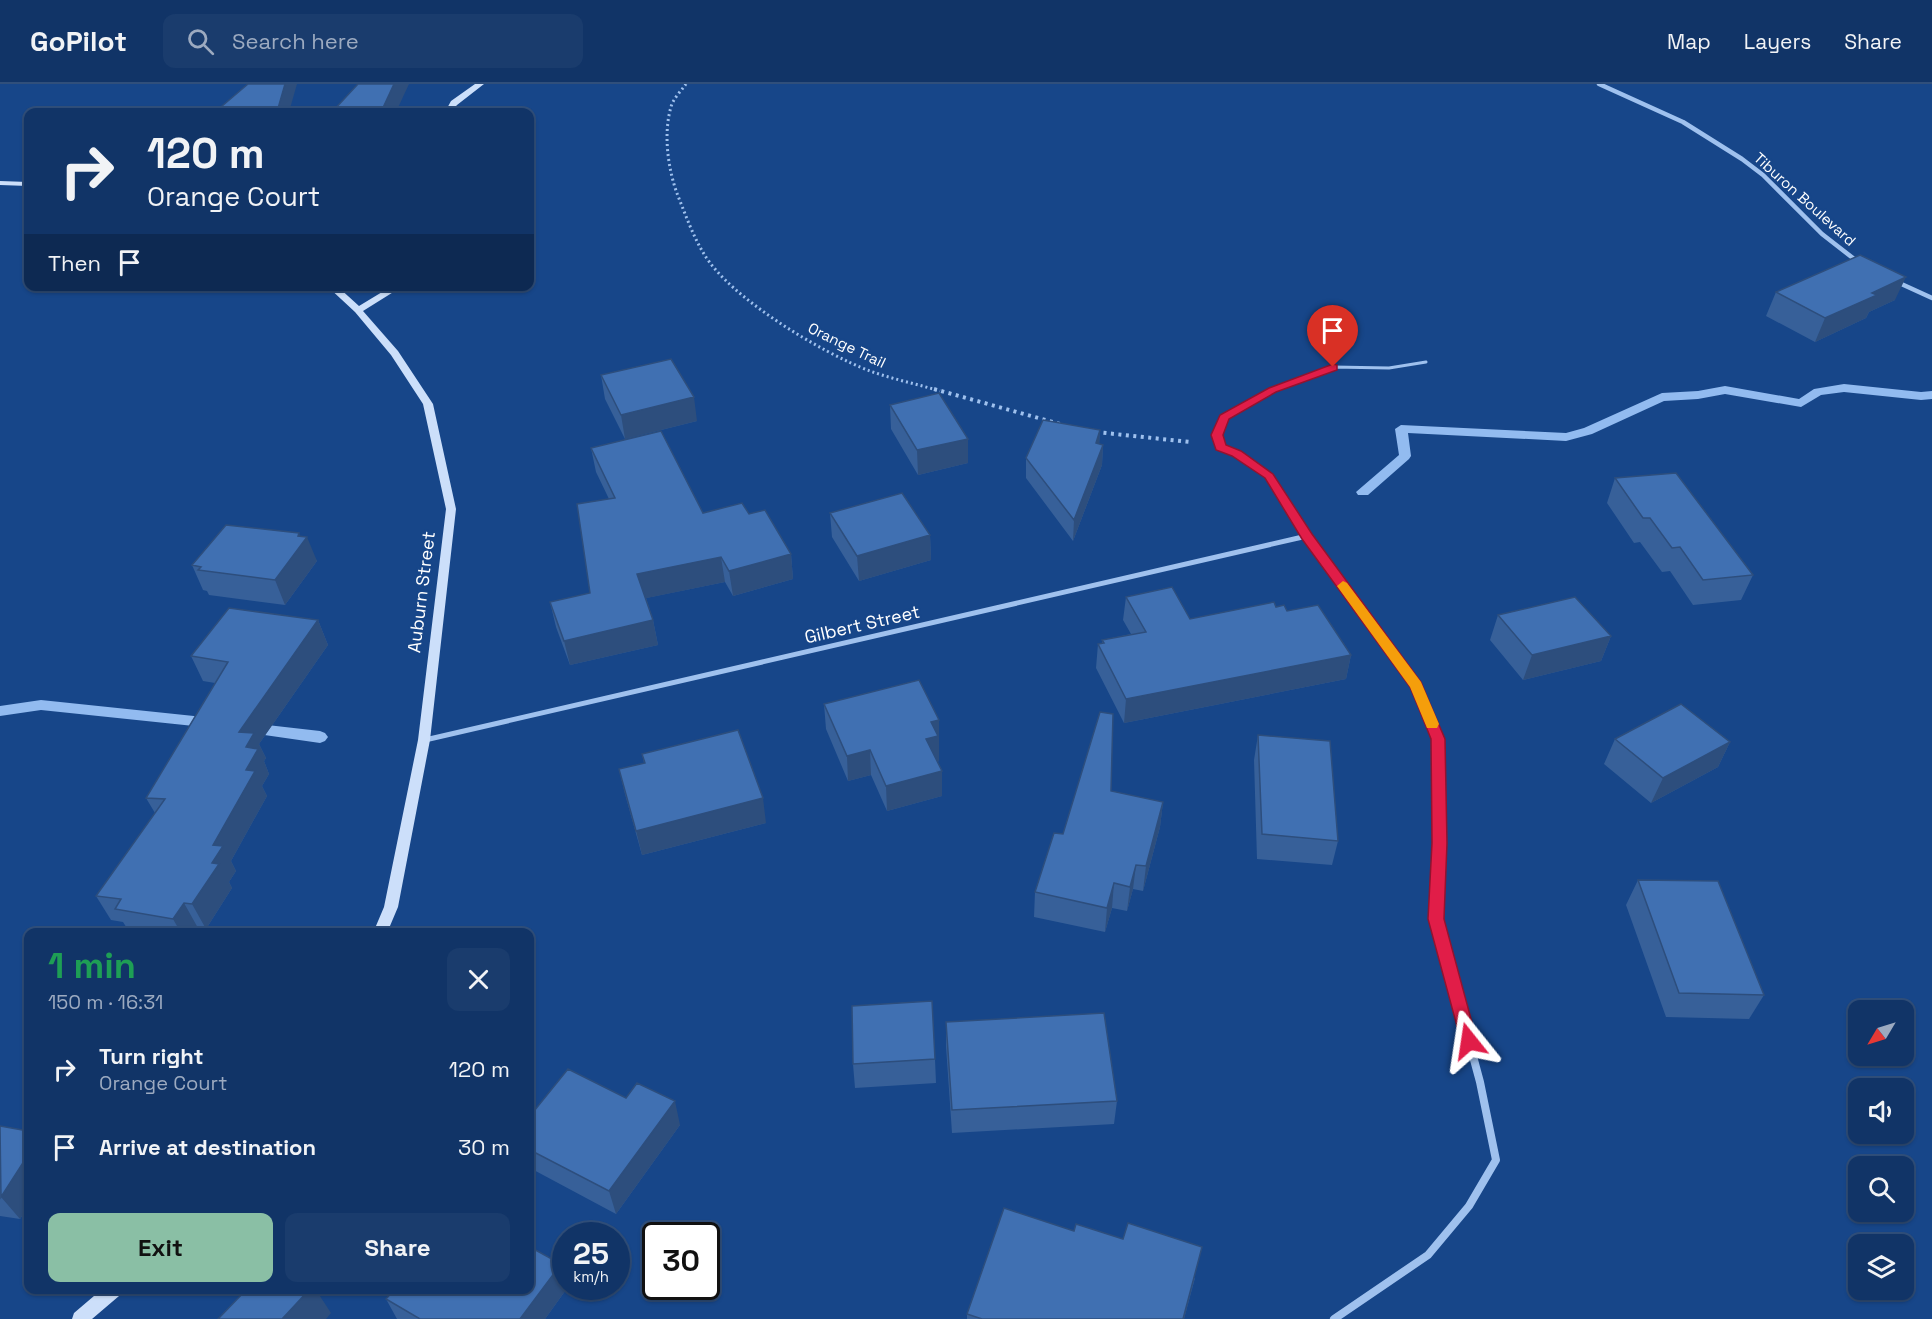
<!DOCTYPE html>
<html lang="en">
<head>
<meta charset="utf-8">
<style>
  body { margin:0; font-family:"Space Grotesk",sans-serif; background:#1a3c6d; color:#f1f3f6; height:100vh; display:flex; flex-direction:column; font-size:22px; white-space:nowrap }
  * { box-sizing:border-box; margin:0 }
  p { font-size:20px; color:#9caac0 }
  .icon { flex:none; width:33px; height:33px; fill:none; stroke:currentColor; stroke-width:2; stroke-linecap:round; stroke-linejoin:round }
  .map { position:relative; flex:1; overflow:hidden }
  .side { position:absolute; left:24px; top:844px; width:510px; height:366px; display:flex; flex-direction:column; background:#113467; border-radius:12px; box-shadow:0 2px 4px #0004,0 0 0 2px #304f7b }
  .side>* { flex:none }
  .banner { position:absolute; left:24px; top:24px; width:510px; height:183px; border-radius:12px; box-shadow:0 2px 4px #0004,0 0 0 2px #304f7b; background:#113467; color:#f1f3f6; overflow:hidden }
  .needle { width:39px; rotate:232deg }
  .buttons { position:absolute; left:1848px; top:916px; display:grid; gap:12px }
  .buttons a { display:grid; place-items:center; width:66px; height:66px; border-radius:12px; background:#113467; box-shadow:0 2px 4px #0004,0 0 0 2px #304f7b; font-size:30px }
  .speed { position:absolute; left:552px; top:1138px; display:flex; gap:12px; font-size:30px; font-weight:700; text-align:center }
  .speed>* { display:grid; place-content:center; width:78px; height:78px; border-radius:50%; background:#113467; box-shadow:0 2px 4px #0004,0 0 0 2px #304f7b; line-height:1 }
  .speed small { font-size:15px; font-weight:400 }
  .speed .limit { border:3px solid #111; border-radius:9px; background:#fff; color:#111 }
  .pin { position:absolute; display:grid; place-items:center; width:51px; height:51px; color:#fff; margin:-62px -26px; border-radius:50% 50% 50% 0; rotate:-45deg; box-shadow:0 0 6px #0007 }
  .pin .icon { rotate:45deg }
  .me { position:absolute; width:66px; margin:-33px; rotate:345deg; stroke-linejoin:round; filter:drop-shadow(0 0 4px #0008) }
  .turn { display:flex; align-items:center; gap:21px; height:126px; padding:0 24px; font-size:27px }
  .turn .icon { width:78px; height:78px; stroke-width:2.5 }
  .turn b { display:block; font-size:42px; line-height:51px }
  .then { display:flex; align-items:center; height:57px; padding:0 24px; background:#0003; gap:12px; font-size:22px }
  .round { display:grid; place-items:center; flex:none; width:63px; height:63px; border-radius:12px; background:#1a3c6d }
  .summary { display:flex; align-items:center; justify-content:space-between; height:102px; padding:0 24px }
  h1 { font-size:36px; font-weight:600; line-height:45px; color:#1e9e55 }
  .action { display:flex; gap:12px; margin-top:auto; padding:12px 24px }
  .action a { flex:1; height:69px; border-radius:12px; background:#8abfa5; color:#111; font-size:24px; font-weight:600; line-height:69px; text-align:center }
  .action a+a { background:#1a3c6d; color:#f1f3f6 }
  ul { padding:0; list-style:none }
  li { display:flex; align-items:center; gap:18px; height:78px; padding:0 24px }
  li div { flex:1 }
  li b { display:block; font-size:22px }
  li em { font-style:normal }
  header { display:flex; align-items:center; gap:36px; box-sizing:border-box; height:84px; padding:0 30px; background:#113467; border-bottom:2px solid #304f7b }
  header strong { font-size:28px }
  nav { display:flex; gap:33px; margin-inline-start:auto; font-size:21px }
  .search { width:420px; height:54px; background:#1a3c6d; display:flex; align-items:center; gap:15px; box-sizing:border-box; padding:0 21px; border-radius:12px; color:#9caac0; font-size:22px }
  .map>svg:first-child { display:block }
</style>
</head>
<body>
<header>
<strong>GoPilot</strong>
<div class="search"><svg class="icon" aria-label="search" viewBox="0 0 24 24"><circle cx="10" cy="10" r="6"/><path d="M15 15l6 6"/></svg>Search here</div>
<nav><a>Map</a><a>Layers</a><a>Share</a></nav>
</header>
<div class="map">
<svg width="1932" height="1235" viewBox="0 0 1932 1235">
  <rect width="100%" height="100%" fill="#174689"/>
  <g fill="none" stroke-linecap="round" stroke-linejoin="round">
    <path fill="#92bbf0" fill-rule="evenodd" d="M1844 300 1921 308 1932 307V315L1921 316 1844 308 1821 311 1801 323 1725 310 1698 315 1664 317 1592 350 1566 357 1408 349 1411 372 1409 375 1368 411H1358L1356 408 1399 371 1395 345 1401 341 1566 349 1584 344 1662 309 1698 307 1725 302 1799 315 1814 305Z
      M41 616 213 634 218 635 221 639 218 643 213 644 41 626 0 632V622Z
      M249 639 320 647 325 649 328 653 325 657 320 659 244 648 241 644 244 640Z"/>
    <path stroke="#9fc1ee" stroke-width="3" stroke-dasharray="2 3" stroke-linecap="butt" d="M686 0C681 7 673 15 671 23 663 50 668 86 678 112 686 132 693 152 704 170 730 214 822 269 870 287 892 295 917 300 940 307"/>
    <path stroke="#9fc1ee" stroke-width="4" stroke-dasharray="3 4.5" stroke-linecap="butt" d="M934 305 1060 340
      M1096 348 1190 358"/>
    <path stroke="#9fc1ee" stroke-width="3" d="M1272 307 1333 283 1389 284 1426 278"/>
    <path stroke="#9fc1ee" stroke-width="4.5" d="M1220 363 1217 351 1224 334 1275 305"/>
    <path stroke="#9fc1ee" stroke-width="4.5" d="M1599 0 1683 38 1742 75 1763 91 1822 150 1858 178
      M1897 198 1932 214"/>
    <path stroke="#9fc1ee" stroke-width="5" d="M1220 363 1237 370 1269 392 1307 452 1416 602 1438 655 1439 708
      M425 656 1307 452"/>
    <path stroke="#9fc1ee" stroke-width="8" d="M1334 1235 1428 1171 1469 1122 1496 1076 1480 998 1436 835 1438 707"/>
    <path fill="#ccdffa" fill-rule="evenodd" d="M475 0H484L457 21 451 28H445L451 17Z
      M0 97 28 98V102L0 101Z
      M327 202H337L359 222 392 202H403L363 227 398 267 433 320 456 425 430 656 398 823 387 849H373L384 823 418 656 446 425 423 320 391 271 355 228Z
      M101 1206H121L119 1212 92 1235H72L74 1229Z"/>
  </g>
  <path fill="#376099" d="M1776 208 1895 216 1869 228 1866 234 1815 258 1766 232Z
    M601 291 697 337 625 355 605 315Z
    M890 321 968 355V379L918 391 891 345Z
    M1100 346 1099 360 1103 361 1102 381 1073 457 1026 394V374Z
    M591 364 703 429 749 430 791 470 793 495 733 512 725 498 646 514 653 536 658 561 570 581 556 543 550 518 590 509 609 415 596 388Z
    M1615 394 1753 491 1741 516 1693 521 1670 487 1662 488 1640 458 1634 459 1607 419Z
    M830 429 930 451 931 476 859 497 832 453Z
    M301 452 317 477 285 521 209 511 207 507 203 506 192 481Z
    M1126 513 1190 535 1276 523 1287 527 1351 571 1346 595 1124 639 1096 584 1098 560 1102 559V556L1131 550 1123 536Z
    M1498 531 1611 552 1601 577 1523 596 1490 556Z
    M318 536 328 561 259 660 266 674 264 677 269 690 262 702 267 712 231 777 236 787 229 798 232 804 206 845 198 844 194 849H130L123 838 111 836 96 812 155 729 146 714 215 599 203 597 191 572Z
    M824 620 939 636V677L937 678 942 712 887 727 871 691 848 697 826 645Z
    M1258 651 1338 757 1332 781 1257 775 1254 676Z
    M1615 655 1730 658 1718 683 1651 719 1604 680Z
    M642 670 766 739 642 771 625 710 619 685 644 679Z
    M1111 707 1163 718 1160 743 1143 807 1133 805 1127 827 1112 824 1105 848 1034 833 1035 808 1063 750Z
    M1638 796 1764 911 1749 935 1666 933 1626 821Z
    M946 938 1117 1017 1114 1040 952 1049 946 962Z
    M935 975 936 999 855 1004 853 980Z
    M530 1032 680 1041 616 1130 530 1084Z
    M0 1042 28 1047V1123L20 1135 0 1132Z
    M561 1180 566 1192V1203H568L545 1235H397L386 1215Z
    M1195 1194 1184 1235H967V1230Z"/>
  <path fill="#2d4e7d" d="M285 0H297L289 28H277Z
    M394 0H409L396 28H381Z
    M1906 193 1895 216 1869 228 1866 234 1815 258 1825 234 1872 209Z
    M694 313 697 337 625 355 621 331Z
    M1100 346 1099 366 1096 359Z
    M968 355V379L918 391 917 366Z
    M1103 361 1102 381 1073 457 1074 436Z
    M299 449 303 458 307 453 317 477 285 521 275 496Z
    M930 451 931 476 859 497 857 472Z
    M791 470 793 495 733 512 729 487Z
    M721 473 725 498 642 515 637 490Z
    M318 536 328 561 259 660 266 674 264 677 269 690 262 702 267 712 231 777 236 787 229 798 232 804 206 845 192 820 212 779 213 761 239 648Z
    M653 536 658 561 570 581 564 557Z
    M1611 552 1601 577 1523 596 1532 571Z
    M1351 571 1346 595 1124 639 1126 615Z
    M939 636V677L927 680 926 655 931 638Z
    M1730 658 1718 683 1651 719 1663 694Z
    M870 666 871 691 848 697 847 672Z
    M942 687V712L887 727 886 702Z
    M763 714 766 739 642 771 636 747Z
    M1163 718 1160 743 1143 807 1146 782Z
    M1136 781 1133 805 1127 827 1130 803Z
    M1114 799 1112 824 1105 848 1107 824Z
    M184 819 198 844 194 849H181L173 835Z
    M675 1017 680 1041 616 1130 609 1107Z
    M28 1071V1123L20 1135 1 1113Z
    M1202 1163 1184 1235H1183Z
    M561 1180 566 1192V1203H568L545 1235H520Z
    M309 1206H316L331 1229 326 1235H282Z"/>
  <path fill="#4070b2" stroke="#2d4e7d" stroke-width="1.5" d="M248 0H285L277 28H215Z
    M358 0H394L381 28H332Z
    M1860 171 1906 193 1872 209 1877 211 1825 234 1776 208Z
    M671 275 694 313 621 331 601 291Z
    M939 309 968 355 917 366 890 321Z
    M1043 336 1100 346 1096 359 1103 361 1074 436 1026 374Z
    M661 347 703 429 742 419 749 430 765 426 791 470 729 487 721 473 637 490 653 536 564 557 550 518 590 509 577 420 615 414 591 364Z
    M1676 389 1753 491 1703 496 1680 463 1672 464 1650 434H1643L1615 394Z
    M902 409 930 451 857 472 830 429Z
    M226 441 299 449 298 452 307 453 275 496 198 486 201 483 192 481Z
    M1172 503 1190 535 1274 518 1276 523 1284 521 1287 527 1318 521 1351 571 1126 615 1098 560 1104 559 1102 556 1146 548 1126 513Z
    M1575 513 1611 552 1532 571 1498 531Z
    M229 524 318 536 239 648 254 649 246 663 258 665 246 686 255 687 213 761 223 762 212 779 219 780 192 820 184 819 173 835 115 825 121 815 96 812 165 715 146 714 228 578 191 572Z
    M919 596 939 636 931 638 938 652 926 655 942 687 886 702 870 666 847 672 824 620Z
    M1681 620 1730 658 1663 694 1615 655Z
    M1100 628 1113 630 1111 707 1163 718 1146 782 1136 781 1130 803 1114 799 1107 824 1035 808 1054 749 1063 750Z
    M738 646 763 714 636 747 619 685 645 679 642 670Z
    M1258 651 1330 657 1338 757 1262 750Z
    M1638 796 1718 797 1764 911 1679 909Z
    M932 917 935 975 853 980 852 922Z
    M1104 929 1117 1017 952 1026 946 938Z
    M568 985 626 1014 637 999 675 1017 609 1107 530 1066V1032Z
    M0 1042 28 1047V1071L1 1113Z
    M1004 1124 1074 1147 1076 1140 1123 1155 1128 1139 1202 1163 1183 1235H982L967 1230Z
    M530 1163 561 1180 520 1235H420L386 1215 394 1206H530Z
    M246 1206H309L282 1235H218Z"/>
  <path fill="#e11d48" stroke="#92132f" stroke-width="1.5" d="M1333 280 1337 281V286L1276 308 1229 335 1223 351 1226 361 1241 367 1273 390 1312 450 1421 598 1430 620 1445 655 1447 759 1444 835 1477 957 1475 962 1469 964 1463 962 1461 957 1428 835 1432 759 1431 655 1417 620 1410 603 1302 455 1265 394 1232 372 1216 366 1211 351 1220 331 1269 304Z"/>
  <path fill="#f59e0b" d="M1343 497 1347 499 1421 598 1439 640 1437 644H1427L1410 603 1337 502Z"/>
  <g text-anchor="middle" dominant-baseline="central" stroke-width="4.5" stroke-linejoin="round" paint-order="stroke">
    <g font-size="15" fill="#fff" stroke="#174689">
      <text transform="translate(1805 115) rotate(42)">Tiburon Boulevard</text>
      <text transform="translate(847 261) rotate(26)">Orange Trail</text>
    </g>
    <g font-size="18" fill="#fff" stroke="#174689">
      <text transform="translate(421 508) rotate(-83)">Auburn Street</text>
      <text transform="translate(862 540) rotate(-13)">Gilbert Street</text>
    </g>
  </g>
</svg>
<div class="buttons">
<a><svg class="needle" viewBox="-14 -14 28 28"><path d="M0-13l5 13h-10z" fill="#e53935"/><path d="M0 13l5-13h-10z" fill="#9caac0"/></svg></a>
<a><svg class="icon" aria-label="sound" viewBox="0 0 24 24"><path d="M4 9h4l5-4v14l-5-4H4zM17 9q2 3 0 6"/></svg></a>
<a><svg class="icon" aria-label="search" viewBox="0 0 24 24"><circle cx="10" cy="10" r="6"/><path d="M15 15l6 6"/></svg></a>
<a><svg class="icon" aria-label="layers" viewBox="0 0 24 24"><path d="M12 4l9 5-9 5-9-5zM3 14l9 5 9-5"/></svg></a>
</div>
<div class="speed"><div>25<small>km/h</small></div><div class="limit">30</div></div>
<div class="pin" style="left:1333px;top:283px;background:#d93025"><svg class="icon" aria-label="arrive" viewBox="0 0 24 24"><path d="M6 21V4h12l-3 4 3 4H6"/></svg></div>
<svg class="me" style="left:1469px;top:957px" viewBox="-20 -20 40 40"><path d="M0-17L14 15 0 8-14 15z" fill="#e11d48" stroke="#fff" stroke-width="4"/></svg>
<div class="banner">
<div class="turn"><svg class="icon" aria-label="right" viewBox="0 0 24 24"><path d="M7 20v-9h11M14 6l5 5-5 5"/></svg><div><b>120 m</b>Orange Court</div></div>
<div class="then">Then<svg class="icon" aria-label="arrive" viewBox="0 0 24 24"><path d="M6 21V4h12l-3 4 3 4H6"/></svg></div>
</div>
<section class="side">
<div class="summary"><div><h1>1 min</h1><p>150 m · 16:31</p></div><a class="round"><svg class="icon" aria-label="close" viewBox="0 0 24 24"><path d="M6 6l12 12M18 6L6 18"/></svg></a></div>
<ul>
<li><svg class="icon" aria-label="right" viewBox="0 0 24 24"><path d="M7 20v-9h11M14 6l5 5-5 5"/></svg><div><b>Turn right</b><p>Orange Court</p></div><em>120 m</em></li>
<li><svg class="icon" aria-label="arrive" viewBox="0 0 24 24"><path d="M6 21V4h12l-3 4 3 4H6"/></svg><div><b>Arrive at destination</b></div><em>30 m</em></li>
</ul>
<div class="action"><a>Exit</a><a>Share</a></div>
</section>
</div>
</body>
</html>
